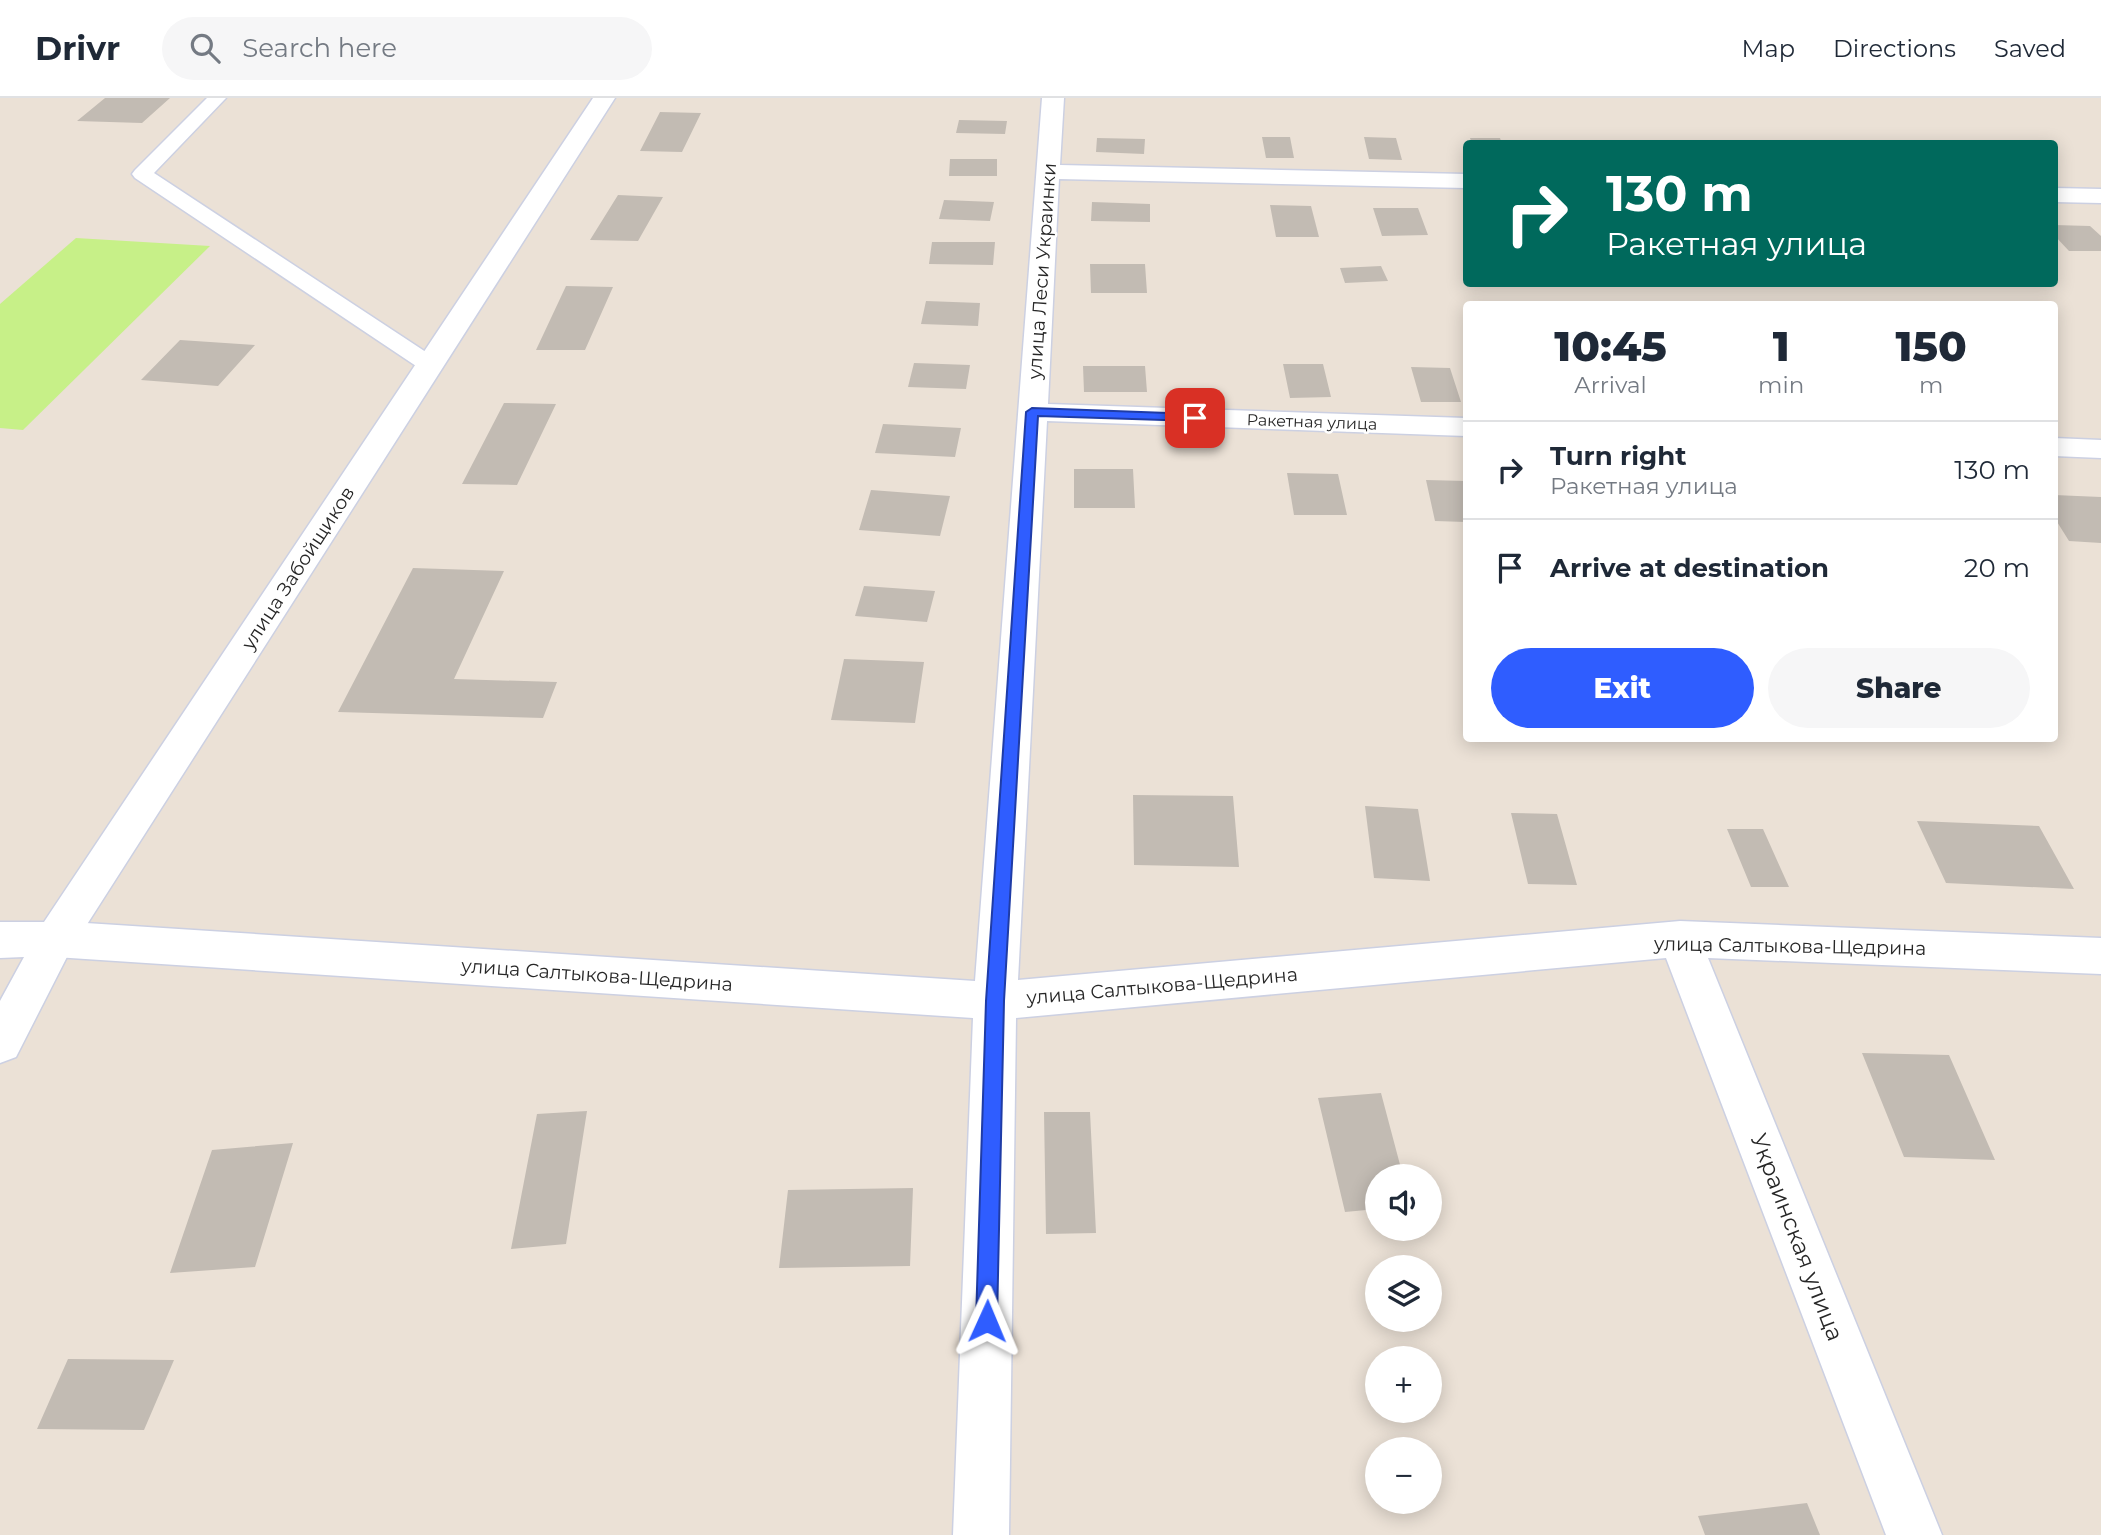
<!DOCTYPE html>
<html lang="en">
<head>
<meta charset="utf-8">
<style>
  body { margin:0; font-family:Montserrat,sans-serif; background:#f6f6f7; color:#1f2937; height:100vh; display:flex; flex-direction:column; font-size:26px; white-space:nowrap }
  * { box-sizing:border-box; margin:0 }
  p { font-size:23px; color:#747a83 }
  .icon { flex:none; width:38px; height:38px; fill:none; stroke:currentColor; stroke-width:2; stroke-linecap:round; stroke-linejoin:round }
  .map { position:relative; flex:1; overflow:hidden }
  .sheet { position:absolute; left:1463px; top:203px; width:595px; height:441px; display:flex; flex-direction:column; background:#fff; border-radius:7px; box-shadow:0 4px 18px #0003 }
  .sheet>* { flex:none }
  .top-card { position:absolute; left:1463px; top:42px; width:595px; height:147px; border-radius:7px; box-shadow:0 4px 18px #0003; background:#00695c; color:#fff; overflow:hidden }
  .fabs { position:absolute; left:1365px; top:1066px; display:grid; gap:14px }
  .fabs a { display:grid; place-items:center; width:77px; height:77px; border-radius:50%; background:#fff; box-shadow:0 4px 18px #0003; font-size:35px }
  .pin { position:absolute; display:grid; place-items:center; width:60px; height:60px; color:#fff; margin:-30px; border-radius:14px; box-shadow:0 4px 10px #0006 }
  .me { position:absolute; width:77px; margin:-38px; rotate:1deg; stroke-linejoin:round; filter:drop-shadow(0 0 5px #0008) }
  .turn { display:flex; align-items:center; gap:24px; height:147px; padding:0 28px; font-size:32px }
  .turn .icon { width:91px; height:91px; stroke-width:2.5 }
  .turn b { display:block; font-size:49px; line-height:60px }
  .eta { display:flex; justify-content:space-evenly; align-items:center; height:119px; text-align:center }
  .eta b { font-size:42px; font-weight:800; line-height:49px }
  .primary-button { display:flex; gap:14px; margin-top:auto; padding:14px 28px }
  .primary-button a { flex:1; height:80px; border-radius:42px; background:#2f5dff; color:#fff; font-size:28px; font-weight:800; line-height:80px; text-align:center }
  .primary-button a+a { background:#f6f6f7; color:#1f2937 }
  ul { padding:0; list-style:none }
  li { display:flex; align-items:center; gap:21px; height:98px; padding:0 28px; border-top:2px solid #e0e1e3 }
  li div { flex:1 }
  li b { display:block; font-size:26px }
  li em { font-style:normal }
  header { display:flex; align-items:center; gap:42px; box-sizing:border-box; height:98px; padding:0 35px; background:#fff; border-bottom:2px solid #e0e1e3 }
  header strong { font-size:33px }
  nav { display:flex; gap:38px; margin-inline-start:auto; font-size:24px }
  .search { width:490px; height:63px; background:#f6f6f7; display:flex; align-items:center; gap:18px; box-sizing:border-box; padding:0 24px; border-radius:38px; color:#747a83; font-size:26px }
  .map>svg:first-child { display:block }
</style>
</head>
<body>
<header>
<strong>Drivr</strong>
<div class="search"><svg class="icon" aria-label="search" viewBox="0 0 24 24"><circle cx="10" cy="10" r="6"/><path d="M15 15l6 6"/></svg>Search here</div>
<nav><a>Map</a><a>Directions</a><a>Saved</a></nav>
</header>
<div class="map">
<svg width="2101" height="1437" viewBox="0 0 2101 1437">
  <rect width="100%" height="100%" fill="#ebe1d6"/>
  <path fill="#c7f088" d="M76 140 210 148 23 332 0 330V206Z"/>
  <path fill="#c2bbb3" d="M105 0H170L142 25 77 23Z
    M660 14 701 15 682 54 640 53Z
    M959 22 1007 23 1005 36 956 35Z
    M1262 39H1290L1294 60H1266Z
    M1364 39 1396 40 1402 62 1369 61Z
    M1097 40 1145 41 1144 56 1096 54Z
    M1470 40H1500L1502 46H1472Z
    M950 61H997V78H949Z
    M618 97 663 99 638 143 590 142Z
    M944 102 994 104 990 123 939 121Z
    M1092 104 1150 106V124L1091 123Z
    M1270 107 1311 108 1319 139H1276Z
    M1373 110H1418L1428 137 1382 138Z
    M2054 127 2090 128 2101 138V153H2069L2054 137Z
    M932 144H995L993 167 929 166Z
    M1090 166H1145L1147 195H1091Z
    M1381 168 1388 183 1345 185 1340 170Z
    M566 188 613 189 585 252H536Z
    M926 203 980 205 978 228 921 226Z
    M180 242 255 247 218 288 141 282Z
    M914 265 970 267 966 291 908 289Z
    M1283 266H1323L1331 299 1290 300Z
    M1083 268H1145L1147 294H1084Z
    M1411 269 1450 270 1461 304H1421Z
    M504 305 556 306 517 387 462 386Z
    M883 326 961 330 955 359 875 355Z
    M1074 371H1133L1135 410H1074Z
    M1287 375 1338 376 1347 417H1294Z
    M1426 382 1466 383V424L1435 423Z
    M871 392 950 398 940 438 859 432Z
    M2054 397 2101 399V445L2069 443 2054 419Z
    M413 470 504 473 454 581 557 584 543 620 338 614Z
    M864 488 935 493 927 524 855 518Z
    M844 561 924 564 915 625 831 622Z
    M1133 697 1233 698 1239 769 1134 767Z
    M1365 708 1418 711 1430 783 1374 780Z
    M1511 715 1557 716 1577 787 1528 786Z
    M1917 723 2039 728 2074 791 1946 785Z
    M1727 731H1763L1789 789H1751Z
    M1862 955 1949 957 1995 1062 1904 1059Z
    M1381 995 1403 1078H1377V1111L1345 1114 1318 1000Z
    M587 1013 566 1146 511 1151 537 1016Z
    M1044 1014H1090L1096 1135 1046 1136Z
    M293 1045 255 1169 170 1175 212 1052Z
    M913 1090 910 1168 779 1170 788 1092Z
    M68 1261 174 1262 144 1332 37 1331Z
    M1807 1405 1820 1437H1705L1698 1418Z"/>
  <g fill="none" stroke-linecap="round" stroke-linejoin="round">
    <g stroke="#ccd0e2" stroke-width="3">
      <path id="lane" d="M207 0H226L154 75 438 262 442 267 438 272 430 274 422 272 135 80 132 76 135 72Z"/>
    </g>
    <g stroke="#ccd0e2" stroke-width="3">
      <path id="street" d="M1042 0H1064L1060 67 1466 76V90L1059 81 1048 306 1466 320V338L1047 323 1018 882 1680 823 2101 840V876L1708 860 1942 1437H1886L1666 860 1016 920 1009 1437H953L973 920 55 859 40 853 34 841 40 829 55 823 975 883Z
        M2054 90 2101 91V105L2054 104Z
        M2054 340 2101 342V360L2054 358Z"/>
    </g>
    <g stroke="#ccd0e2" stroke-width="3">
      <path id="secondary" d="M593 0H615L70 853 16 959 0 965V903L24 859 0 860V824H44Z"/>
    </g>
    <use href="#lane" fill="#fff" fill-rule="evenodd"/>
    <use href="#street" fill="#fff" fill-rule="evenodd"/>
    <use href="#secondary" fill="#fff" fill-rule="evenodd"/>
  </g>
  <path fill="#2f5dff" stroke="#1f3ca6" stroke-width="2" d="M1032 310 1195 316 1201 320 1195 323 1038 318 1004 903 997 1223 994 1231 987 1234 979 1231 976 1223 986 903 1026 314Z"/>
  <g text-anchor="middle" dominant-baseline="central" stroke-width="5" stroke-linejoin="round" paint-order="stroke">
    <g font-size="16" fill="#272727" stroke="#fff">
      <text transform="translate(1312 324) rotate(2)">Ракетная улица</text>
    </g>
    <g font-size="19" fill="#272727" stroke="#fff">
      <text transform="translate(1042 173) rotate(-86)">улица Леси Украинки</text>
      <text transform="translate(298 470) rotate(-57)">улица Забойщиков</text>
      <text transform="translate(1790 848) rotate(1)">улица Салтыкова-Щедрина</text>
      <text transform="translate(597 877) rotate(4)">улица Салтыкова-Щедрина</text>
      <text transform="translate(1162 888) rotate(-5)">улица Салтыкова-Щедрина</text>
    </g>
    <g font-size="23" fill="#272727" stroke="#fff">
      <text transform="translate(1797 1139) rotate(69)">Украинская улица</text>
    </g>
  </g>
</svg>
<div class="fabs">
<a><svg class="icon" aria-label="sound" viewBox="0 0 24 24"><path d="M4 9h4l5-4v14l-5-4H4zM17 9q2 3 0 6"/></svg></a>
<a><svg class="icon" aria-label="layers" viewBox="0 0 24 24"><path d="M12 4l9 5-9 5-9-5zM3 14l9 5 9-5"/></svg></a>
<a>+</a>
<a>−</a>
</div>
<div class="pin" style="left:1195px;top:320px;background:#d93025"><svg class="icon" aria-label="arrive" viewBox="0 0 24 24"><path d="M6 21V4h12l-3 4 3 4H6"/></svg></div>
<svg class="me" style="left:987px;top:1223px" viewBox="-20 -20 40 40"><path d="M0-17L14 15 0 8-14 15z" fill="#2f5dff" stroke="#fff" stroke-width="4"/></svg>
<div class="top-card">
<div class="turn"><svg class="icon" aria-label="right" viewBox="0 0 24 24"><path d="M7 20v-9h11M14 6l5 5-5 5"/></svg><div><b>130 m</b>Ракетная улица</div></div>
</div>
<section class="sheet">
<div class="eta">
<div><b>10:45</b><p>Arrival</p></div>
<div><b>1</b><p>min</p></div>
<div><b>150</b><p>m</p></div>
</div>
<ul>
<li><svg class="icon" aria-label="right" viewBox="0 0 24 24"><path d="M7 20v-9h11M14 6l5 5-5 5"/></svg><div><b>Turn right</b><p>Ракетная улица</p></div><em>130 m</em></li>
<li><svg class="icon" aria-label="arrive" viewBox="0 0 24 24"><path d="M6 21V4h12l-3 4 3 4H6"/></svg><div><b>Arrive at destination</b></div><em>20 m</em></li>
</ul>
<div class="primary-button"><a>Exit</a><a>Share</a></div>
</section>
</div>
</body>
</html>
